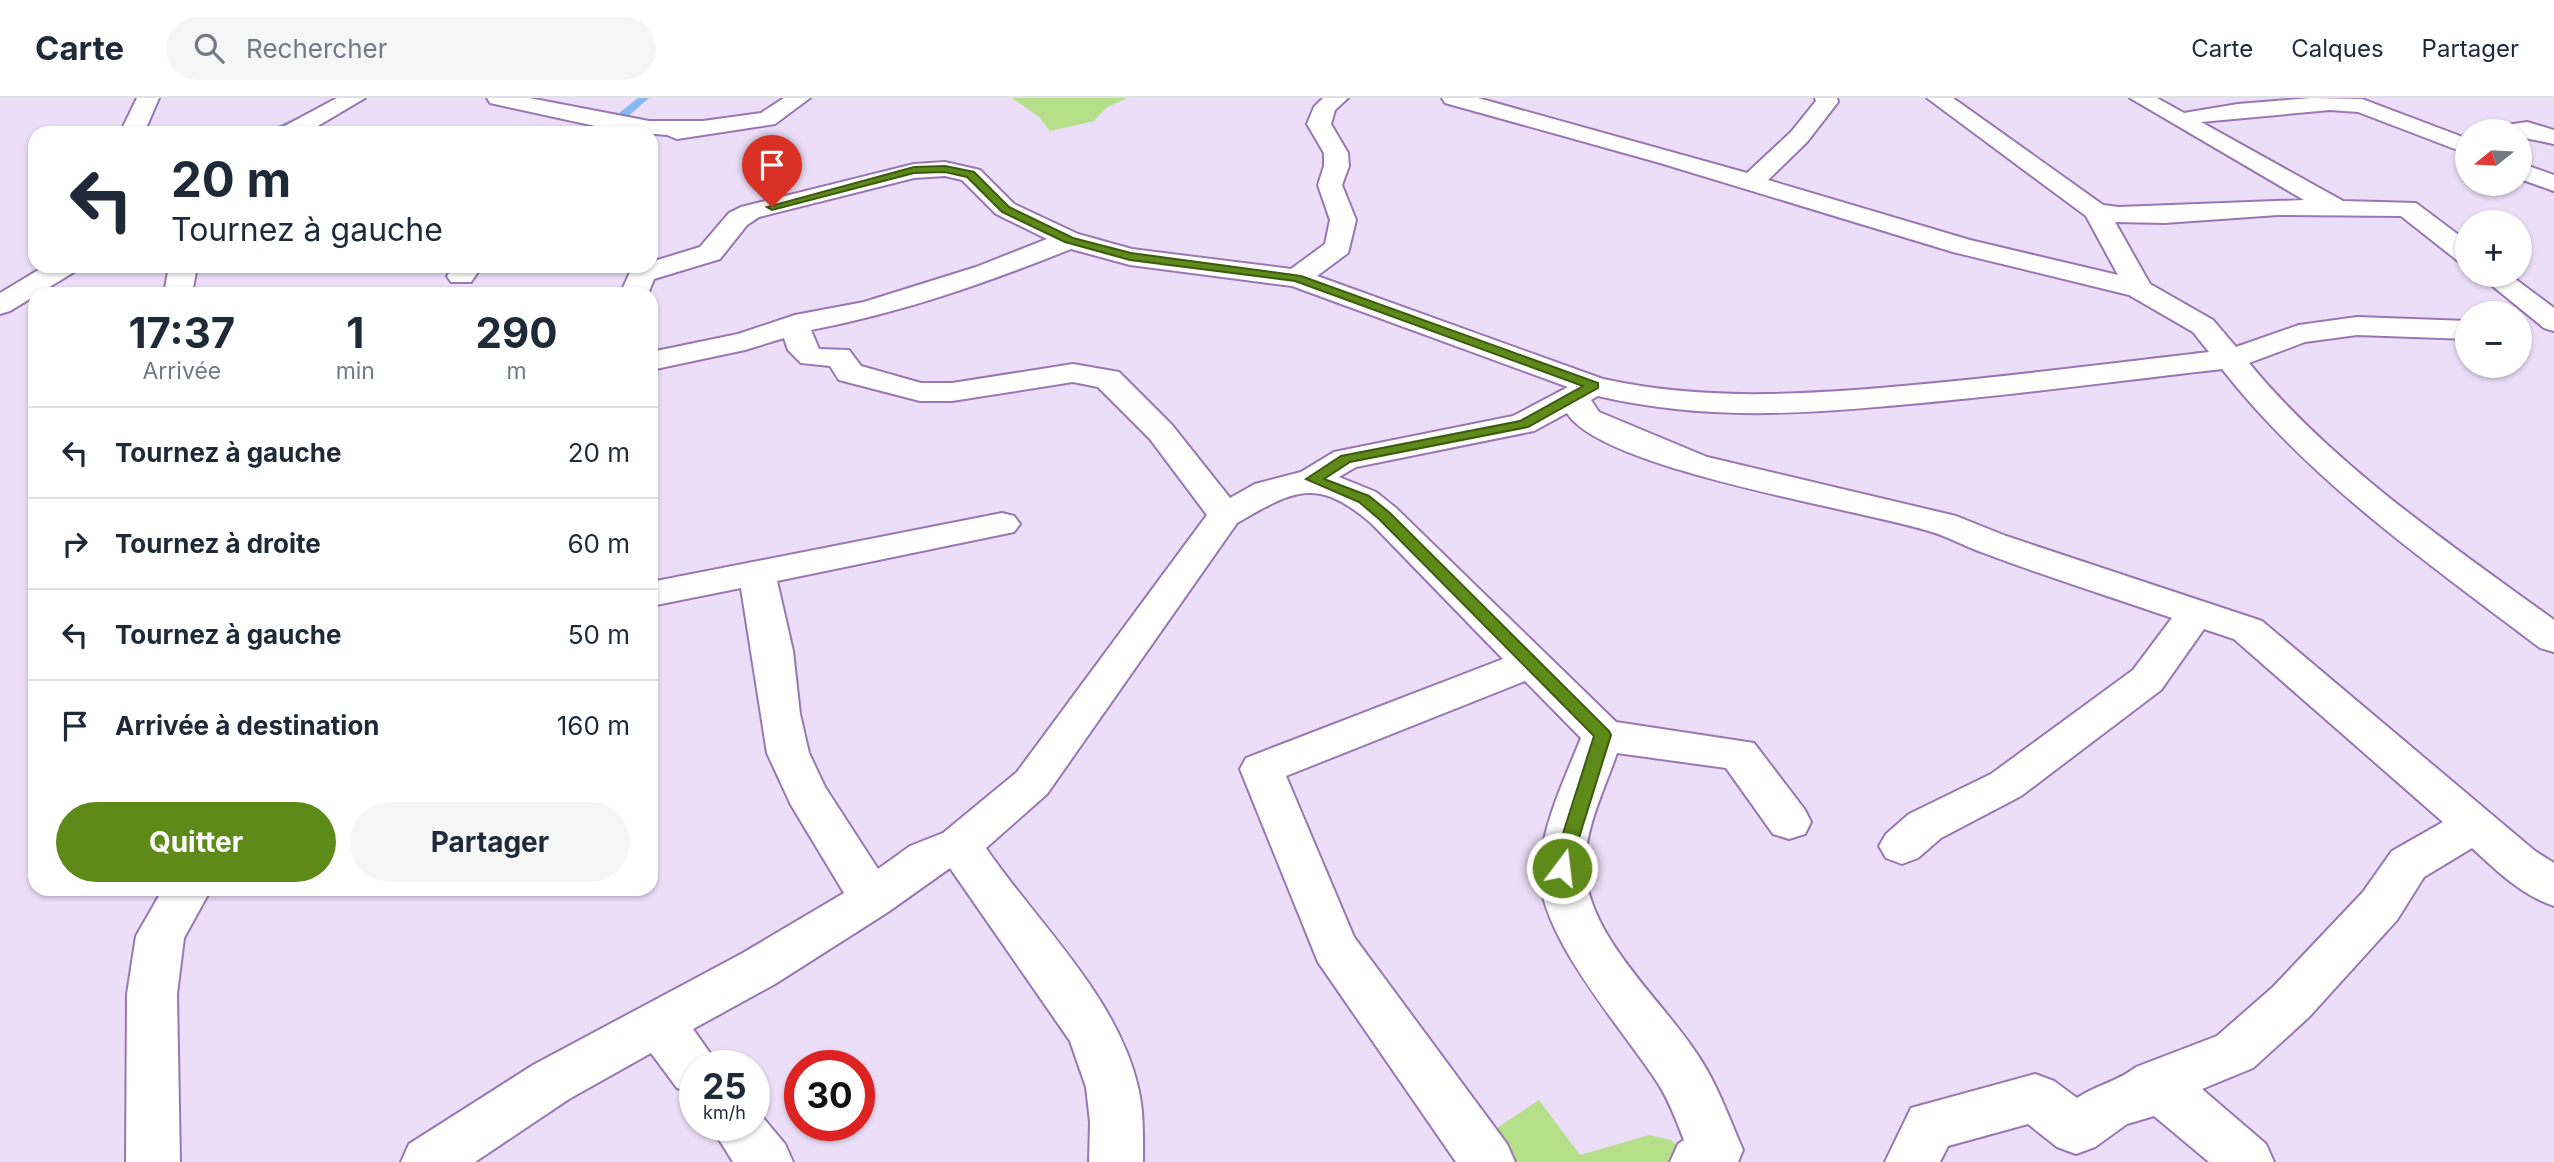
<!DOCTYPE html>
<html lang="fr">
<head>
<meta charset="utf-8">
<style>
  body { margin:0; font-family:Inter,sans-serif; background:#f6f6f7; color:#1f2937; height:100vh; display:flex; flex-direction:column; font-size:26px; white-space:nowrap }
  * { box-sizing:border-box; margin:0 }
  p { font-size:23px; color:#747a83 }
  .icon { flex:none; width:38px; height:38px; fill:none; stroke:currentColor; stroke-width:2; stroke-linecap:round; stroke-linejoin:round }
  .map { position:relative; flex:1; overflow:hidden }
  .side { position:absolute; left:28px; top:189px; width:630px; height:609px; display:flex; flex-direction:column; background:#fff; border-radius:21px; box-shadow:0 2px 5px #0004 }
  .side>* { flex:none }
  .guide { position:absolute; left:28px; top:28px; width:630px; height:147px; border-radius:21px; box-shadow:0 2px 5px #0004; background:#fff; color:#1f2937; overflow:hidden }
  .needle { width:46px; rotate:252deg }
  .fabs { position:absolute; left:2455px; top:21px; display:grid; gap:14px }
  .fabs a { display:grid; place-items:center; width:77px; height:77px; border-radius:50%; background:#fff; box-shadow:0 2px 5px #0004; font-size:35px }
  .speed { position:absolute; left:679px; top:952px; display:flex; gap:14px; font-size:35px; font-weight:700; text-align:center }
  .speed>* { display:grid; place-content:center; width:91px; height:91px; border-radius:50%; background:#fff; box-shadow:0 2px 5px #0004; line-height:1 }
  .speed small { font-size:18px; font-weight:400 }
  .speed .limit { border:10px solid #d22; background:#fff; color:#111 }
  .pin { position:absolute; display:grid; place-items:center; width:60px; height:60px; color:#fff; margin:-72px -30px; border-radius:50% 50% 50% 0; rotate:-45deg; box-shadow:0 0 7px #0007 }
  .pin .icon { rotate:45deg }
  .me { position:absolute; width:77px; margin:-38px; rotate:15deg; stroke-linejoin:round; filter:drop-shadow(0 0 5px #0008) }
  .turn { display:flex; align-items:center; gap:24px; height:147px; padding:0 28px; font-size:32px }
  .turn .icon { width:91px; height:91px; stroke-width:2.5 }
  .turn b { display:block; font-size:49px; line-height:60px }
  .eta { display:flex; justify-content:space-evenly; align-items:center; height:119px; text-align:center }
  .eta b { font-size:42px; font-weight:700; line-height:49px }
  .primary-button { display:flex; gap:14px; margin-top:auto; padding:14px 28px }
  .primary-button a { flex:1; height:80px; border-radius:42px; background:#5e8a1a; color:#fff; font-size:28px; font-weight:700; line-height:80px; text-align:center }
  .primary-button a+a { background:#f6f6f7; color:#1f2937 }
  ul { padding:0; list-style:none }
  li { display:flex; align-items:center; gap:21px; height:91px; padding:0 28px; border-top:2px solid #e0e1e3 }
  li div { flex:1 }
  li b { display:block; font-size:26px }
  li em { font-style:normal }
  header { display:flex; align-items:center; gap:42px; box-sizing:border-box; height:98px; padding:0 35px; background:#fff; border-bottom:2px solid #e0e1e3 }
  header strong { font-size:33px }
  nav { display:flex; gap:38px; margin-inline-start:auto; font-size:24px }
  .search { width:490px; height:63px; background:#f6f6f7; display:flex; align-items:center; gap:18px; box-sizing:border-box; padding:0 24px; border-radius:38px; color:#747a83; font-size:26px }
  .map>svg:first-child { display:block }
</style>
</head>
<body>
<header>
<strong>Carte</strong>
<div class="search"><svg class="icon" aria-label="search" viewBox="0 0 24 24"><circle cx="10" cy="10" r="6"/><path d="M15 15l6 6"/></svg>Rechercher</div>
<nav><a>Carte</a><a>Calques</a><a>Partager</a></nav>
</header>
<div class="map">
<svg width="2554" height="1064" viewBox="0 0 2554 1064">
  <rect width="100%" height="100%" fill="#ecdef8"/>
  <path fill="#b6df8a" d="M1012 0H1127L1106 10 1094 23 1050 33 1039 19Z
    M1539 1002 1580 1057 1649 1037 1671 1042 1694 1064H1479L1491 1034Z"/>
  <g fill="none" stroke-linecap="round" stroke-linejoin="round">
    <path fill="#85b8ed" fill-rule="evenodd" d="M339 0H353L276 35H262Z
      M638 0H649L619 26 597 20 602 17 613 20Z"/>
    <g stroke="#9877b2" stroke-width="4">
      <path id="minor" d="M137 0H159L144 35H120Z
        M337 0H365L306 35H277L281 30Z
        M487 0H529L649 23H703L761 15 784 0H810L775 26 677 41 667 37 618 33 490 5Z
        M1323 0H1348L1335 12 1331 26 1348 55 1349 68 1342 87 1356 122 1348 155 1317 178 1603 281C1703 303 1802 297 1903 288 2005 279 2107 266 2209 254L2193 234 2129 197 1953 154 1660 65 1445 5 1442 0H1478L1747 75 1791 34 1816 3 1815 0H1837L1838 4 1807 44 1768 82 1970 142 2118 177 2086 118 1927 0H1953L2103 107 2119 109 2304 102 2130 0H2157L2184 15 2238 6 2312 0 2362 1 2468 41V56L2358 14 2330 12 2201 24 2343 103 2416 105 2468 144V165L2458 163 2401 118 2278 117 2164 125 2115 124 2150 186 2213 222 2236 249 2299 227 2357 219 2468 223V241L2357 237 2305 244 2249 265C2334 368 2447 444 2554 522V554L2540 550C2428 465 2310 383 2222 271 2118 283 2014 297 1910 306 1802 316 1706 323 1598 298L1591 302 1599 314 1707 359 1956 418 2006 438 2262 523 2535 753 2554 765V808C2521 797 2497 773 2472 750L2424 779 2397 822 2309 919 2253 970 2202 991 2266 1046 2274 1064H2209L2154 1018 2127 1026 2095 1049 2076 1056 2057 1049 2028 1026 1948 1048 1940 1064H1885L1911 1010 2035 976 2054 983 2077 1000C2096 987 2119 983 2136 969L2217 938 2273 889 2363 794 2392 753 2443 724 2234 541 2204 531 2161 592 2021 698 1941 740 1918 760 1902 766 1886 760 1879 748 1886 736 1909 716 1991 676 2133 572 2172 520C2108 498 2044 478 1981 454 1964 448 1949 439 1932 434 1860 411 1602 372 1567 315L1534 333 1356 369 1339 379 1376 394 1396 410 1616 624 1754 645 1805 712 1811 724 1805 736 1789 741 1773 736 1726 670 1617 655C1605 690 1583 734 1585 772 1589 840 1662 902 1697 956 1717 985 1729 1020 1743 1052L1738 1064H1670L1678 1046 1684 1042C1676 1022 1669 1002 1657 984 1623 931 1533 832 1540 767 1544 723 1565 680 1581 640L1525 583 1286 678 1354 839 1507 1046 1515 1064H1456L1318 864 1240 671 1246 660 1503 561 1372 426C1317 378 1294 392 1237 425L1047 696 986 750C1037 825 1117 898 1138 989 1144 1014 1143 1039 1143 1064H1089L1090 1024 1086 989 1070 943 950 770 888 814 775 886 693 931 719 968H695V996L677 990 651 955 569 1001 475 1064H401L409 1046 533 967 741 856 844 795 791 707 767 655 741 490 651 508V484L1002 415 1014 418 1020 426 1014 434 777 483 793 553 800 616 809 655 825 689 878 771 910 748 943 735 1017 674 1207 417 1150 341 1098 289 1073 284 952 303H920L839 282 830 268 801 265 788 252 784 240 745 252 651 272V254L738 236 795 217 864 204 976 169 1047 141 996 116 962 82 945 78 914 80 759 119 747 127 720 161 654 181 648 196H620L632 170 651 168V164L700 149 729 115 741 109 914 66 945 64 980 72 1014 106 1078 136 1132 151 1291 171 1325 146 1330 122 1318 87 1324 68V55L1307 26 1314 9ZM1071 151 1130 167 1292 188 1568 289 1513 318 1334 354 1301 374 1255 386 1230 400 1172 327 1119 274 1073 266 952 285H921L861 268 849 252 819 251 811 232C901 215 986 185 1071 151Z
        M2527 24 2554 32V46L2520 39V33H2496L2500 28Z
        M2520 65 2554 77V93L2520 81Z
        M45 168H78L74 174 10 213 0 216V195Z
        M169 168H197L192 196H164Z
        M454 168H482L471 184H451L447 178Z
        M2479 177H2510L2554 210V233L2544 230Z
        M163 791H211L184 840 177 896 180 1064H126L127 896 136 838Z
        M754 1009 785 1046 793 1064H733L710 1027H754Z"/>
    </g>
    <use href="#minor" fill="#fff" fill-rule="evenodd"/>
  </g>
  <path fill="#5e8a1a" stroke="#3d5a11" stroke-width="2" d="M945 68 974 74 1009 109 1073 140 1131 155 1301 178 1598 285V290L1528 329 1350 364 1324 381 1369 398 1390 415 1609 633 1611 637 1568 775H1555L1552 770 1594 638 1379 421 1359 404 1306 381 1341 358 1520 323 1583 288 1295 183 1130 162 1065 144 1002 114 967 79 945 74 914 75 772 112 767 109 914 69Z"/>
</svg>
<div class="fabs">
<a><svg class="needle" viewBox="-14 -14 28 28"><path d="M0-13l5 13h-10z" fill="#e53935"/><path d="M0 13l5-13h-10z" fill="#747a83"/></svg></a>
<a>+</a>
<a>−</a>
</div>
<div class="speed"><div>25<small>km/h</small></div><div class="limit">30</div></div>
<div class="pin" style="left:772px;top:109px;background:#d93025"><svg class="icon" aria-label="arrive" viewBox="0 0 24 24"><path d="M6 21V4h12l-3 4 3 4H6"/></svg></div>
<svg class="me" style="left:1562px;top:770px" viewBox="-20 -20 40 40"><circle r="17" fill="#5e8a1a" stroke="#fff" stroke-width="3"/><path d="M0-11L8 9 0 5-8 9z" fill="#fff"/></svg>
<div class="guide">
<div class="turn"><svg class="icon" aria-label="left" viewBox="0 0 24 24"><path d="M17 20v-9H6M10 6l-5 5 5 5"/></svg><div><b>20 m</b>Tournez à gauche</div></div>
</div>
<section class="side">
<div class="eta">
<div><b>17:37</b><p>Arrivée</p></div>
<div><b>1</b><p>min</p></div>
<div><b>290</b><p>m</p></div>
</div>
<ul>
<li><svg class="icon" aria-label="left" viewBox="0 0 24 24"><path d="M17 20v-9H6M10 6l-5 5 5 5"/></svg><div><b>Tournez à gauche</b></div><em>20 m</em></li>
<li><svg class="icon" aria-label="right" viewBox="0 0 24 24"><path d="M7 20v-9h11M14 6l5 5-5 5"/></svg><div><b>Tournez à droite</b></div><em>60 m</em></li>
<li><svg class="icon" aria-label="left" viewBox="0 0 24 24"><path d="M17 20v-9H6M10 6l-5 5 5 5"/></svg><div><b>Tournez à gauche</b></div><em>50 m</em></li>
<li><svg class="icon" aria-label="arrive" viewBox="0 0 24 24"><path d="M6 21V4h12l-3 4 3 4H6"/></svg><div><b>Arrivée à destination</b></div><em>160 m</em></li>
</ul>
<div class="primary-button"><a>Quitter</a><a>Partager</a></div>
</section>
</div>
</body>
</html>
